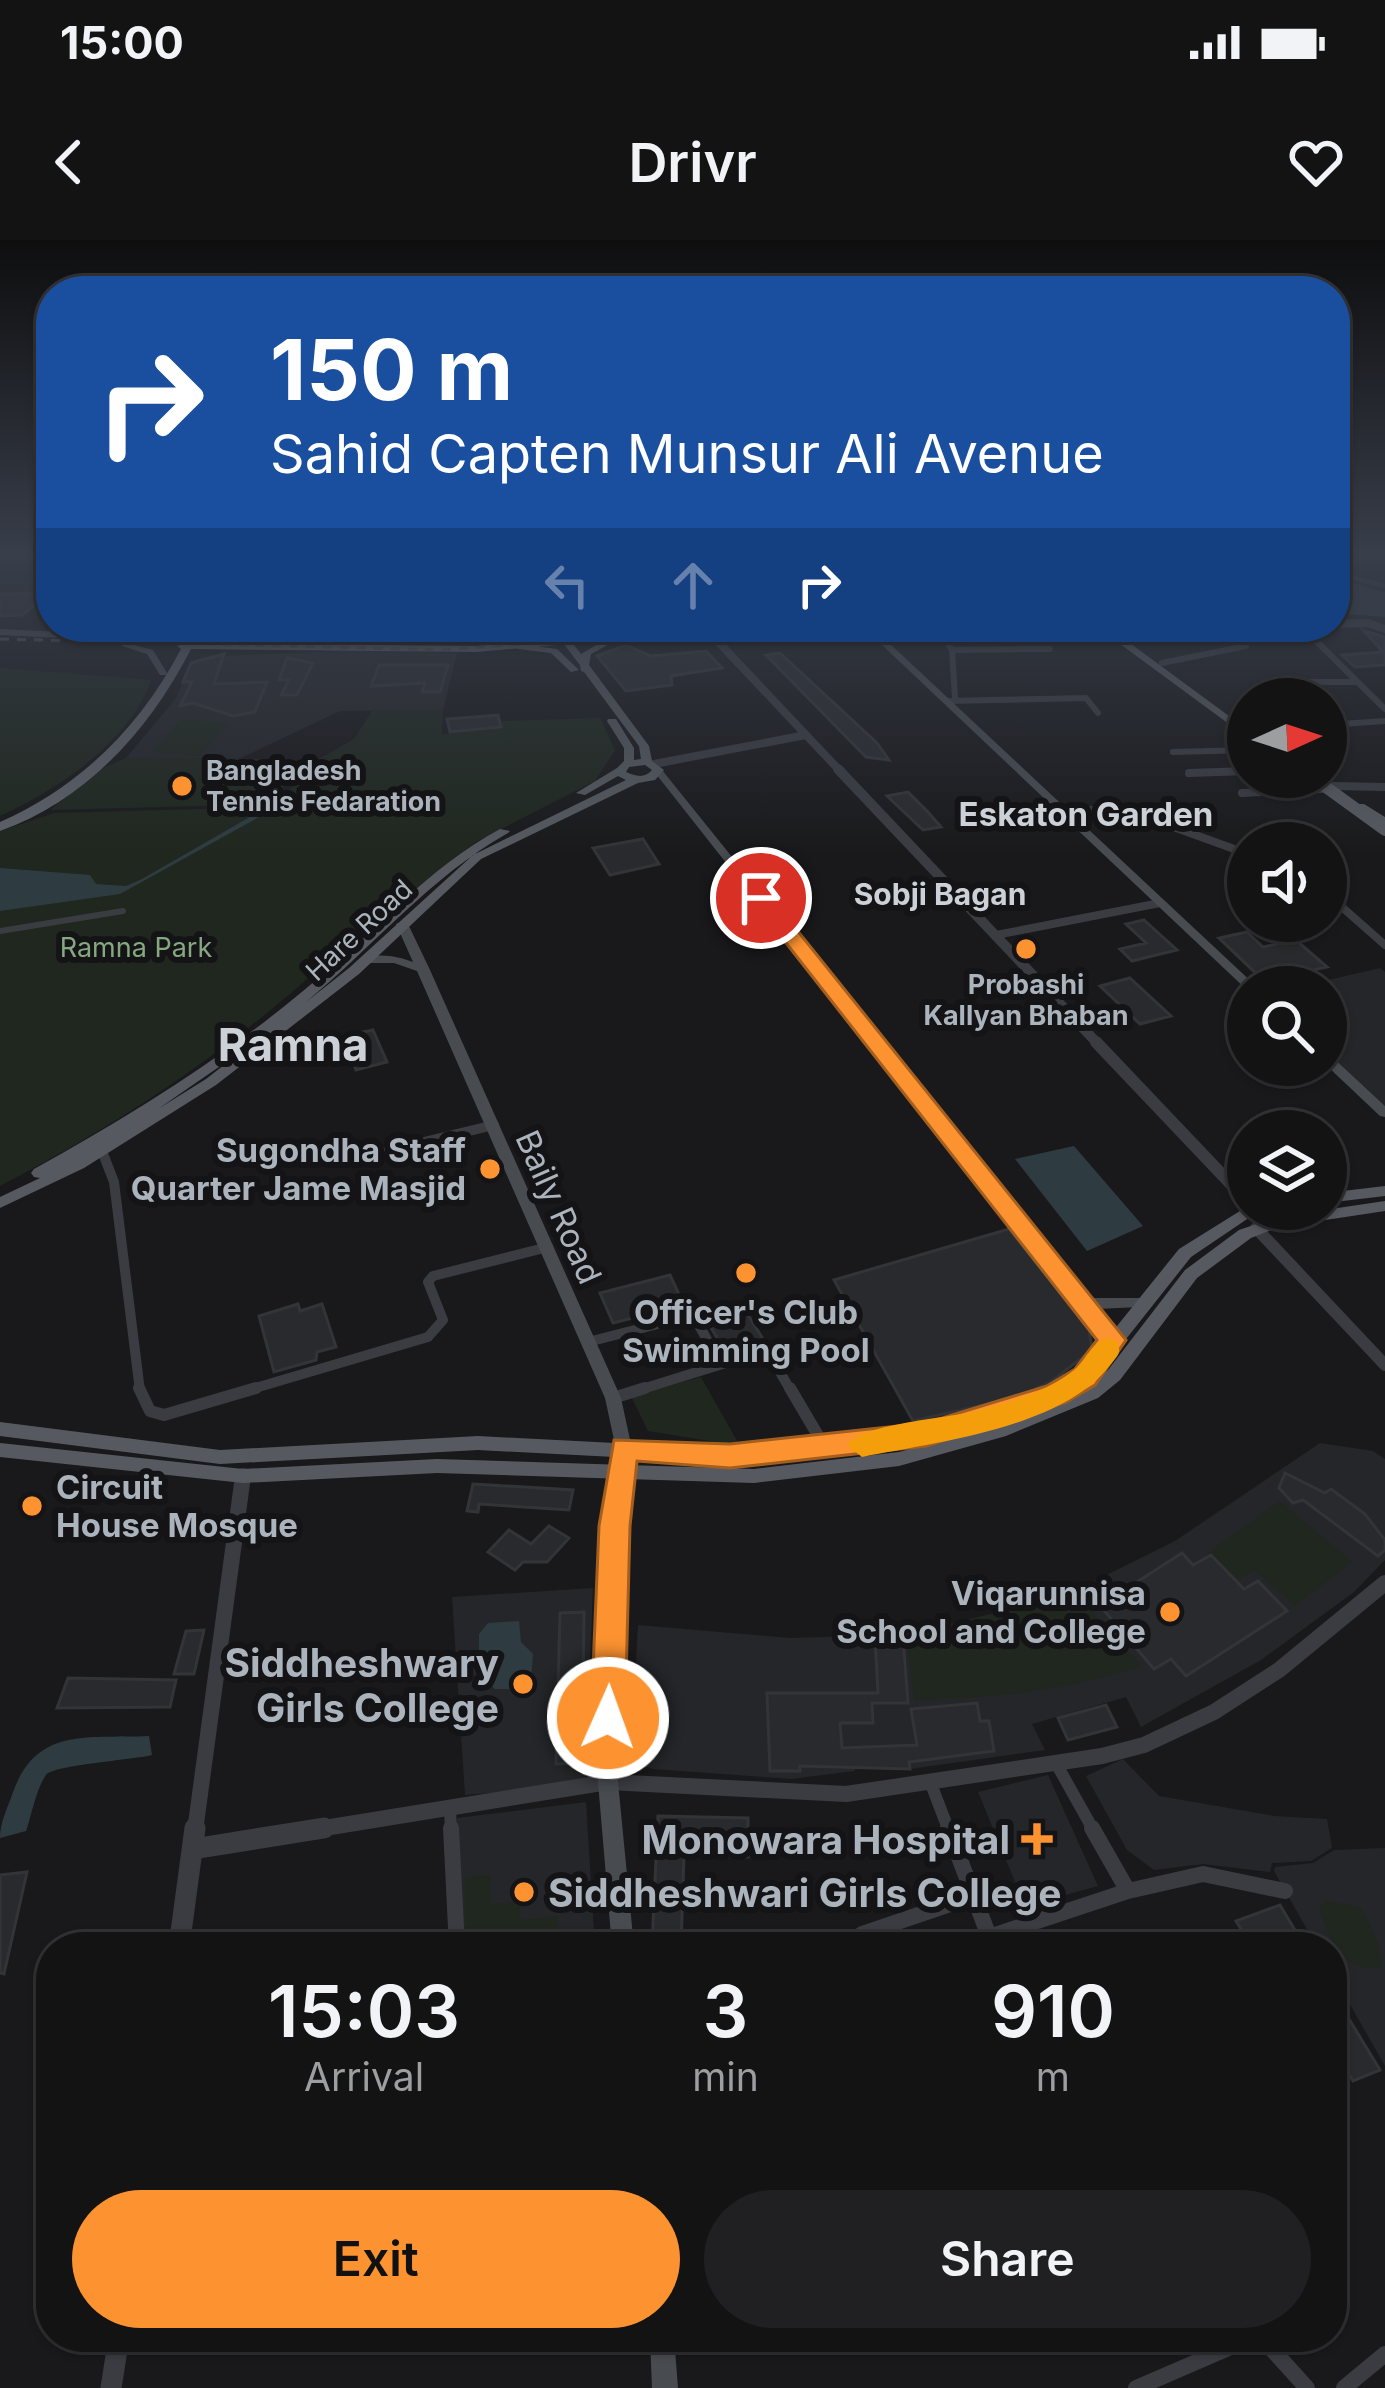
<!DOCTYPE html>
<html lang="en">
<head>
<meta charset="utf-8">
<style>
  body { margin:0; font-family:Inter,sans-serif; background:#202022; color:#f1f3f6; height:100vh; display:flex; flex-direction:column; font-size:45px; white-space:nowrap }
  * { box-sizing:border-box; margin:0 }
  p { font-size:39px; color:#9d9ea0 }
  .icon { flex:none; width:66px; height:66px; fill:none; stroke:currentColor; stroke-width:2; stroke-linecap:round; stroke-linejoin:round }
  .map { position:relative; flex:1; overflow:hidden }
  .sheet { position:absolute; left:36px; top:1692px; width:1311px; height:420px; display:flex; flex-direction:column; background:#131314; border-radius:48px; box-shadow:0 3px 9px #0004,0 0 0 3px #323234 }
  .sheet>* { flex:none }
  .banner { position:absolute; left:36px; top:36px; width:1314px; height:366px; border-radius:48px; box-shadow:0 3px 9px #0004,0 0 0 3px #323234; background:#1a4fa0; color:#fff; overflow:hidden }
  .needle { width:78px; rotate:87deg }
  .fabs { position:absolute; left:1227px; top:438px; display:grid; gap:24px }
  .fabs a { display:grid; place-items:center; width:120px; height:120px; border-radius:50%; background:#131314; box-shadow:0 3px 9px #0004,0 0 0 3px #323234; font-size:60px }
  .pin { position:absolute; display:grid; place-items:center; width:102px; height:102px; color:#fff; margin:-51px; border:6px solid #fff; border-radius:50%; box-shadow:0 3px 12px #0007 }
  .me { position:absolute; width:132px; margin:-66px; rotate:2deg; stroke-linejoin:round; filter:drop-shadow(0 0 9px #0008) }
  .turn { display:flex; align-items:center; gap:42px; height:252px; padding:0 36px; font-size:54px }
  .turn .icon { width:156px; height:156px; stroke-width:2.5 }
  .turn b { display:block; font-size:84px; line-height:102px }
  .lanes { display:flex; align-items:center; height:114px; padding:0 36px; background:#0003; justify-content:center; gap:60px; direction:ltr }
  .lanes .off { opacity:.35 }
  .eta { display:flex; justify-content:space-evenly; align-items:center; height:204px; text-align:center }
  .eta b { font-size:72px; font-weight:600; line-height:84px }
  .primary-button { display:flex; gap:24px; margin-top:auto; padding:24px 36px }
  .primary-button a { flex:1; height:138px; border-radius:72px; background:#fc9230; color:#111; font-size:48px; font-weight:600; line-height:138px; text-align:center }
  .primary-button a+a { background:#202022; color:#f1f3f6 }
  .status { display:flex; justify-content:space-between; align-items:center; height:84px; padding:0 60px; background:#131314; direction:ltr }
  .status svg { height:33px; fill:currentColor }
  header { display:flex; justify-content:space-between; align-items:center; height:156px; padding:0 36px; background:#131314; font-size:54px; font-weight:600 }
  .map>svg:first-child { display:block }
</style>
</head>
<body>
<div class="status"><b>15:00</b><svg viewBox="0 0 49 12"><path d="M0 12V9h3v3zM5 12V6h3v6zM10 12V3h3v9zM15 12V0h3v12zM26 1h20v11H26zM47 4h2v5h-2z"/></svg></div>
<header><svg class="icon" aria-label="back" viewBox="0 0 24 24"><path d="M15 5l-7 7 7 7"/></svg>Drivr<svg class="icon" aria-label="heart" viewBox="0 0 24 24"><path d="M12 20l-8-8c-3-5 5-10 8-4 3-6 11-1 8 4z"/></svg></header>
<div class="map">
<svg width="1385" height="2148" viewBox="0 0 1385 2148">
  <rect width="100%" height="100%" fill="#19191b"/>
  <path fill="#252629" d="M208 387H532L529 396 479 398 244 399 220 396Z
    M358 410 457 413 443 470 340 471 239 519 126 518 176 458 191 423 202 417Z
    M1380 728 1385 732V866L1326 812V747H1298Z
    M1320 1203 1373 1211 1385 1219V1320L1354 1352 1261 1420 1141 1487 1126 1457 1032 1484 1045 1510 910 1529 906 1505 853 1507 855 1531 791 1539 653 1529 639 1524 634 1515V1499L650 1483V1467L634 1457 638 1385 790 1398 892 1395 933 1392 1054 1361 1175 1301Z
    M593 1348 585 1545 465 1555 452 1357Z
    M1123 1519 1159 1556 1275 1576 1327 1579 1332 1608 1311 1621 1272 1623 1270 1632 1203 1624 1154 1630 1127 1610 1086 1536Z
    M1048 1535 1098 1646 1025 1666 978 1552Z
    M586 1562 595 1707H457V1578Z
    M1385 1608V1826L1332 1733V1707H1317L1274 1631 1275 1627 1313 1623 1334 1610Z"/>
  <path fill="#1f271e" d="M0 428 151 440C131 501 56 551 0 576Z
    M443 470 442 494 502 488 501 481 600 478 615 510 595 541 476 602 411 656 396 650 380 654 382 669C266 785 146 870 0 946V591L54 573 276 567 310 524 354 499 372 471Z
    M181 480 228 483 200 516 152 512Z
    M126 518 294 519 276 564 50 570 105 527Z
    M701 1137 740 1206 648 1191 631 1156Z
    M1280 1261 1352 1322 1295 1366 1254 1330 1239 1340 1208 1313Z
    M1075 1354 1142 1426C1065 1451 994 1458 914 1460L906 1394Z
    M491 1635V1664L520 1662V1680L558 1676 559 1692 465 1701V1638Z
    M1325 1660 1361 1668 1379 1705 1381 1727C1344 1735 1331 1699 1319 1670Z"/>
  <path fill="#2e3c41" d="M1335 338 1385 352V377L1335 373Z
    M255 574 261 576 120 654 0 671V628L90 635 96 644 126 646 142 639Z
    M1074 906 1143 986 1087 1011 1015 919Z
    M519 1381 521 1402 533 1414 531 1439 519 1449H495L479 1435V1394L488 1383Z
    M149 1496 152 1515C132 1520 53 1525 46 1535 36 1549 32 1574 26 1591L0 1598C0 1582 8 1567 13 1552 37 1486 88 1499 149 1496Z"/>
  <path fill="#292a2d" stroke="#333438" stroke-width="3" d="M51 353 48 363 36 364 22 375 0 376V354Z
    M1364 391 1385 397V425L1355 427 1342 415 1383 412Z
    M626 405 651 416 706 411 722 428 671 436 672 445 626 451 597 416Z
    M780 413 877 503 889 520 866 517 766 415Z
    M224 414 214 444 267 442 255 472 233 476 193 463 180 466 192 442H183L191 423Z
    M287 418 313 423 297 455H281L289 440H279Z
    M379 425H448L440 452H422L425 443 371 446Z
    M498 475 501 487 450 492 447 479Z
    M908 552 928 572 941 587 923 590 887 556Z
    M643 599 659 624 610 635 593 608Z
    M1144 680 1177 710 1132 721 1120 709 1146 703 1126 684Z
    M1247 692 1263 707 1296 700 1327 727 1264 741 1219 698Z
    M1130 738 1171 776 1140 784 1100 746Z
    M373 790 387 822 356 830 343 796Z
    M1009 989 1089 1089 1092 1110 1052 1141 1018 1157 913 1181 834 1040Z
    M670 1035 684 1065 613 1083 600 1053Z
    M298 1064 300 1071 322 1064 336 1107 317 1112 316 1120 274 1132 259 1076Z
    M743 1067 763 1099 723 1108 706 1079Z
    M1285 1233 1325 1253 1331 1249 1365 1274 1385 1300V1310L1378 1316 1303 1260 1293 1263 1279 1248Z
    M473 1244 573 1250 569 1270 479 1264 478 1272 467 1271Z
    M549 1286 569 1298 547 1322H523L515 1330 488 1312 509 1290 531 1304Z
    M1182 1313 1193 1325 1211 1315 1244 1349 1258 1341 1287 1371 1186 1436 1171 1419 1154 1429 1090 1354 1103 1347 1112 1358Z
    M584 1372 582 1523 556 1524 560 1373Z
    M204 1390 194 1434H174L186 1391Z
    M875 1397 903 1398 908 1463H872L873 1483H840L842 1508 917 1505 911 1469 977 1463 980 1481H989L994 1511 909 1522 910 1529 800 1526V1531H770L767 1453H878Z
    M68 1438 176 1440 170 1467 57 1468Z
    M1106 1465 1117 1487 1068 1500 1058 1478Z
    M658 1576 748 1578V1617L684 1615 681 1706 652 1705Z
    M27 1632 4 1734 0 1733V1635Z
    M1280 1665 1305 1707H1252L1236 1681Z
    M1332 1751 1380 1830 1353 1841 1345 1828 1332 1840Z"/>
  <g fill="none" stroke-linecap="round" stroke-linejoin="round">
    <path stroke="#3a3c41" stroke-width="4.5" d="M1335 333 1385 346
      M1335 377 1345 376"/>
    <path stroke="#3a3c41" stroke-width="6" d="M0 691 123 671"/>
    <path stroke="#3a3c41" stroke-width="6" d="M536 387 538 398
      M937 387 952 410 955 458
      M1302 387 1385 469
      M1121 393 1176 387
      M952 410 1050 409
      M1162 423 1246 406
      M1292 442H1357
      M946 461 1086 458 1098 473
      M1326 485 1385 481
      M1173 512 1248 510
      M1220 532 1248 531"/>
    <path stroke="#3a3c41" stroke-width="8" d="M1189 533 1248 531
      M1333 546 1385 547
      M1242 553 1322 549
      M1064 572 1121 568 1248 614
      M1326 653 1385 705
      M996 695 1160 663"/>
    <path stroke="#3a3c41" stroke-width="10" d="M102 911 114 942 140 1151
      M358 918 494 885
      M588 1102 693 1075 721 1124
      M245 1151 428 1097 443 1080 428 1042 433 1036 548 1007
      M636 1151 767 1110 791 1151"/>
    <path stroke="#3a3c41" stroke-width="12" d="M139 1148 150 1171 164 1175 256 1148
      M790 1148 826 1209
      M613 1158 645 1148
      M1057 1525 1094 1591
      M931 1544 949 1591
      M450 1568 451 1591"/>
    <path stroke="#3a3c41" stroke-width="16" d="M451 1588 457 1707
      M948 1588 993 1707
      M1092 1588 1128 1651
      M862 1694 974 1656
      M989 1697 1128 1651 1203 1634 1285 1651
      M1261 2097 1307 2148
      M1136 2148 1254 2097
      M1344 2148 1385 2114"/>
    <path stroke="#3a3c41" stroke-width="8" d="M1335 384 1368 383 1385 389
      M707 390 841 532
      M654 524 806 495"/>
    <path stroke="#3a3c41" stroke-width="10" d="M838 529 1099 805"/>
    <path stroke="#3a3c41" stroke-width="12" d="M1096 802 1248 962
      M1256 988 1385 1125"/>
    <path stroke="#3a3c41" stroke-width="16" d="M195 1591 243 1236
      M306 1591 608 1542 846 1554 1102 1516 1144 1505 1214 1472 1279 1430 1385 1343"/>
    <path stroke="#3a3c41" stroke-width="21" d="M193 1609 324 1588
      M179 1707 195 1588
      M111 2148 119 2097"/>
    <path fill="#484c51" fill-rule="evenodd" d="M863 387H872L1257 747H1248L1247 750Z
      M0 389 185 398 189 401 185 404 0 395Z
      M122 402 153 410 167 433 166 435H160L147 414 122 406Z
      M656 530H662L1087 1058H1145L1147 1062 1140 1067 1096 1069 1117 1096 1120 1100 1117 1104H1107L1077 1068 656 534Z
      M402 681 408 684 430 730 621 1158 632 1209 624 1285 618 1542 634 1707H612L598 1542 606 1285 616 1209 605 1158 417 731 394 723H366L360 720C376 712 397 716 413 722L396 684Z
      M1326 814 1330 815 1385 866V877L1380 876 1326 825Z
      M650 2097H674L678 2148H652Z"/>
    <path fill="#565a60" fill-rule="evenodd" d="M1097 387H1108L1248 490V498Z
      M612 396 617 399 615 401 591 414 589 425 649 506 652 521 664 530 655 540 638 543 481 619 359 734 216 845 84 928 0 968V957L40 938 34 937 31 933 34 929C133 874 230 814 316 740 378 688 428 628 500 589L510 591 508 593C430 637 374 706 306 762L349 728 473 615 626 540 618 536 585 555 576 553 617 528 624 521V508L607 481 608 479H616L634 508V520L641 519 639 506 584 432 581 431 580 425 563 403 571 401 581 414ZM645 525 652 530C644 539 636 536 626 532L629 527ZM242 811 206 839 158 869Z
      M521 404 557 409 579 430 571 432 551 413 518 409 516 407Z
      M1356 564H1364L1385 577V585L1356 568Z
      M1385 946V956L1326 963V953Z
      M1385 961V971L1279 987 1251 998 1197 1038 1120 1140 1098 1158 1006 1196 899 1226 754 1243 437 1233 243 1243 0 1217V1203L243 1229 437 1219 754 1229 899 1212 996 1185 1026 1173 925 1202 731 1223 478 1210 220 1224 0 1196V1182L220 1210 478 1196 731 1209 925 1188 1018 1162 1080 1132 1179 1009 1248 966V969H1262L1191 1017 1092 1142 1033 1170 1086 1148 1108 1130 1185 1030 1239 990 1277 977Z"/>
    <path fill="#5e6269" fill-rule="evenodd" d="M193 387H203L195 403 476 406 693 387H733L728 390 476 412 191 409C150 489 87 560 0 591V582C81 546 140 487 181 409L177 406 185 403Z"/>
    <path stroke="#4d5156" stroke-width="3" stroke-dasharray="9 8" stroke-linecap="butt" d="M0 399 445 410 740 387"/>
    <path stroke="#565a60" stroke-width="12" d="M1312 537 1385 590"/>
  </g>
  <linearGradient id="sky" x2="0" y2="1"><stop stop-color="#0e0e0f"/><stop offset="0.51" stop-color="#383e4a"/><stop offset="1" stop-color="#383e4a" stop-opacity="0"/></linearGradient>
  <rect width="1385" height="616" fill="url(#sky)"/>
  <path fill="#fc9230" stroke="#a45f1f" stroke-width="3" d="M754 654H768L1126 1100 1095 1145 1066 1162 926 1206 730 1228 637 1221 630 1286 625 1478 620 1489 608 1494 596 1489 591 1478 599 1286 614 1200 730 1204 926 1183 1047 1146 1075 1129 1097 1100 754 662Z"/>
  <path fill="#f59e0b" d="M1107 1098 1117 1101C1122 1113 1118 1115 1110 1125 1063 1188 936 1202 862 1217L847 1205C858 1185 946 1178 971 1172 1003 1164 1048 1152 1074 1130 1087 1119 1090 1104 1107 1098Z"/>
  <g fill="#fc9230" stroke="#141417" stroke-width="4.5">
    <circle cx="182" cy="546" r="12"/>
    <circle cx="1026" cy="709" r="12"/>
    <circle cx="490" cy="929" r="12"/>
    <circle cx="746" cy="1033" r="12"/>
    <circle cx="32" cy="1266" r="12"/>
    <circle cx="1170" cy="1372" r="12"/>
    <circle cx="523" cy="1444" r="12"/>
    <path d="M1031 1581h12v12h12v12h-12v12h-12v-12h-12v-12h12z"/>
    <circle cx="524" cy="1652" r="12"/>
  </g>
  <g text-anchor="middle" dominant-baseline="central" stroke-width="12" stroke-linejoin="round" paint-order="stroke">
    <g font-size="27" font-weight="bold" fill="#abb3bc" stroke="#141417" text-anchor="start">
      <text x="206" y="530">Bangladesh<tspan x="206" dy="31">Tennis Fedaration</tspan></text>
      <text x="1026" y="744" text-anchor="middle">Probashi<tspan x="1026" dy="31">Kallyan Bhaban</tspan></text>
    </g>
    <g font-size="27" fill="#abb3bc" stroke="#141417">
      <text transform="translate(359 690) rotate(-43)">Hare Road</text>
    </g>
    <g font-size="27" fill="#86a881" stroke="#141417">
      <text x="136" y="707">Ramna Park</text>
    </g>
    <g font-size="30" font-weight="bold" fill="#ccd1d7" stroke="#141417">
      <text x="940" y="654">Sobji Bagan</text>
    </g>
    <g font-size="33" font-weight="bold" fill="#ccd1d7" stroke="#141417">
      <text x="1086" y="574">Eskaton Garden</text>
    </g>
    <g font-size="33" font-weight="bold" fill="#abb3bc" stroke="#141417" text-anchor="end">
      <text x="466" y="910">Sugondha Staff<tspan x="466" dy="38">Quarter Jame Masjid</tspan></text>
      <text x="746" y="1072" text-anchor="middle">Officer's Club<tspan x="746" dy="38">Swimming Pool</tspan></text>
      <text x="56" y="1247" text-anchor="start">Circuit<tspan x="56" dy="38">House Mosque</tspan></text>
      <text x="1146" y="1353">Viqarunnisa<tspan x="1146" dy="38">School and College</tspan></text>
    </g>
    <g font-size="33" fill="#abb3bc" stroke="#141417">
      <text transform="translate(559 967) rotate(66)">Baily Road</text>
    </g>
    <g font-size="39" font-weight="bold" fill="#abb3bc" stroke="#141417" text-anchor="end">
      <text x="499" y="1422">Siddheshwary<tspan x="499" dy="45">Girls College</tspan></text>
      <text x="1010" y="1599">Monowara Hospital</text>
      <text x="548" y="1652" text-anchor="start">Siddheshwari Girls College</text>
    </g>
    <g font-size="45" font-weight="bold" fill="#ccd1d7" stroke="#141417">
      <text x="293" y="804">Ramna</text>
    </g>
  </g>
</svg>
<div class="fabs">
<a><svg class="needle" viewBox="-14 -14 28 28"><path d="M0-13l5 13h-10z" fill="#e53935"/><path d="M0 13l5-13h-10z" fill="#9d9ea0"/></svg></a>
<a><svg class="icon" aria-label="sound" viewBox="0 0 24 24"><path d="M4 9h4l5-4v14l-5-4H4zM17 9q2 3 0 6"/></svg></a>
<a><svg class="icon" aria-label="search" viewBox="0 0 24 24"><circle cx="10" cy="10" r="6"/><path d="M15 15l6 6"/></svg></a>
<a><svg class="icon" aria-label="layers" viewBox="0 0 24 24"><path d="M12 4l9 5-9 5-9-5zM3 14l9 5 9-5"/></svg></a>
</div>
<div class="pin" style="left:761px;top:658px;background:#d93025"><svg class="icon" aria-label="arrive" viewBox="0 0 24 24"><path d="M6 21V4h12l-3 4 3 4H6"/></svg></div>
<svg class="me" style="left:608px;top:1478px" viewBox="-20 -20 40 40"><circle r="17" fill="#fc9230" stroke="#fff" stroke-width="3"/><path d="M0-11L8 9 0 5-8 9z" fill="#fff"/></svg>
<div class="banner">
<div class="turn"><svg class="icon" aria-label="right" viewBox="0 0 24 24"><path d="M7 20v-9h11M14 6l5 5-5 5"/></svg><div><b>150 m</b>Sahid Capten Munsur Ali Avenue</div></div>
<div class="lanes"><svg class="icon off" aria-label="left" viewBox="0 0 24 24"><path d="M17 20v-9H6M10 6l-5 5 5 5"/></svg><svg class="icon off" aria-label="ahead" viewBox="0 0 24 24"><path d="M12 20V5M6 11l6-6 6 6"/></svg><svg class="icon" aria-label="right" viewBox="0 0 24 24"><path d="M7 20v-9h11M14 6l5 5-5 5"/></svg></div>
</div>
<section class="sheet">
<div class="eta">
<div><b>15:03</b><p>Arrival</p></div>
<div><b>3</b><p>min</p></div>
<div><b>910</b><p>m</p></div>
</div>
<div class="primary-button"><a>Exit</a><a>Share</a></div>
</section>
</div>
</body>
</html>
